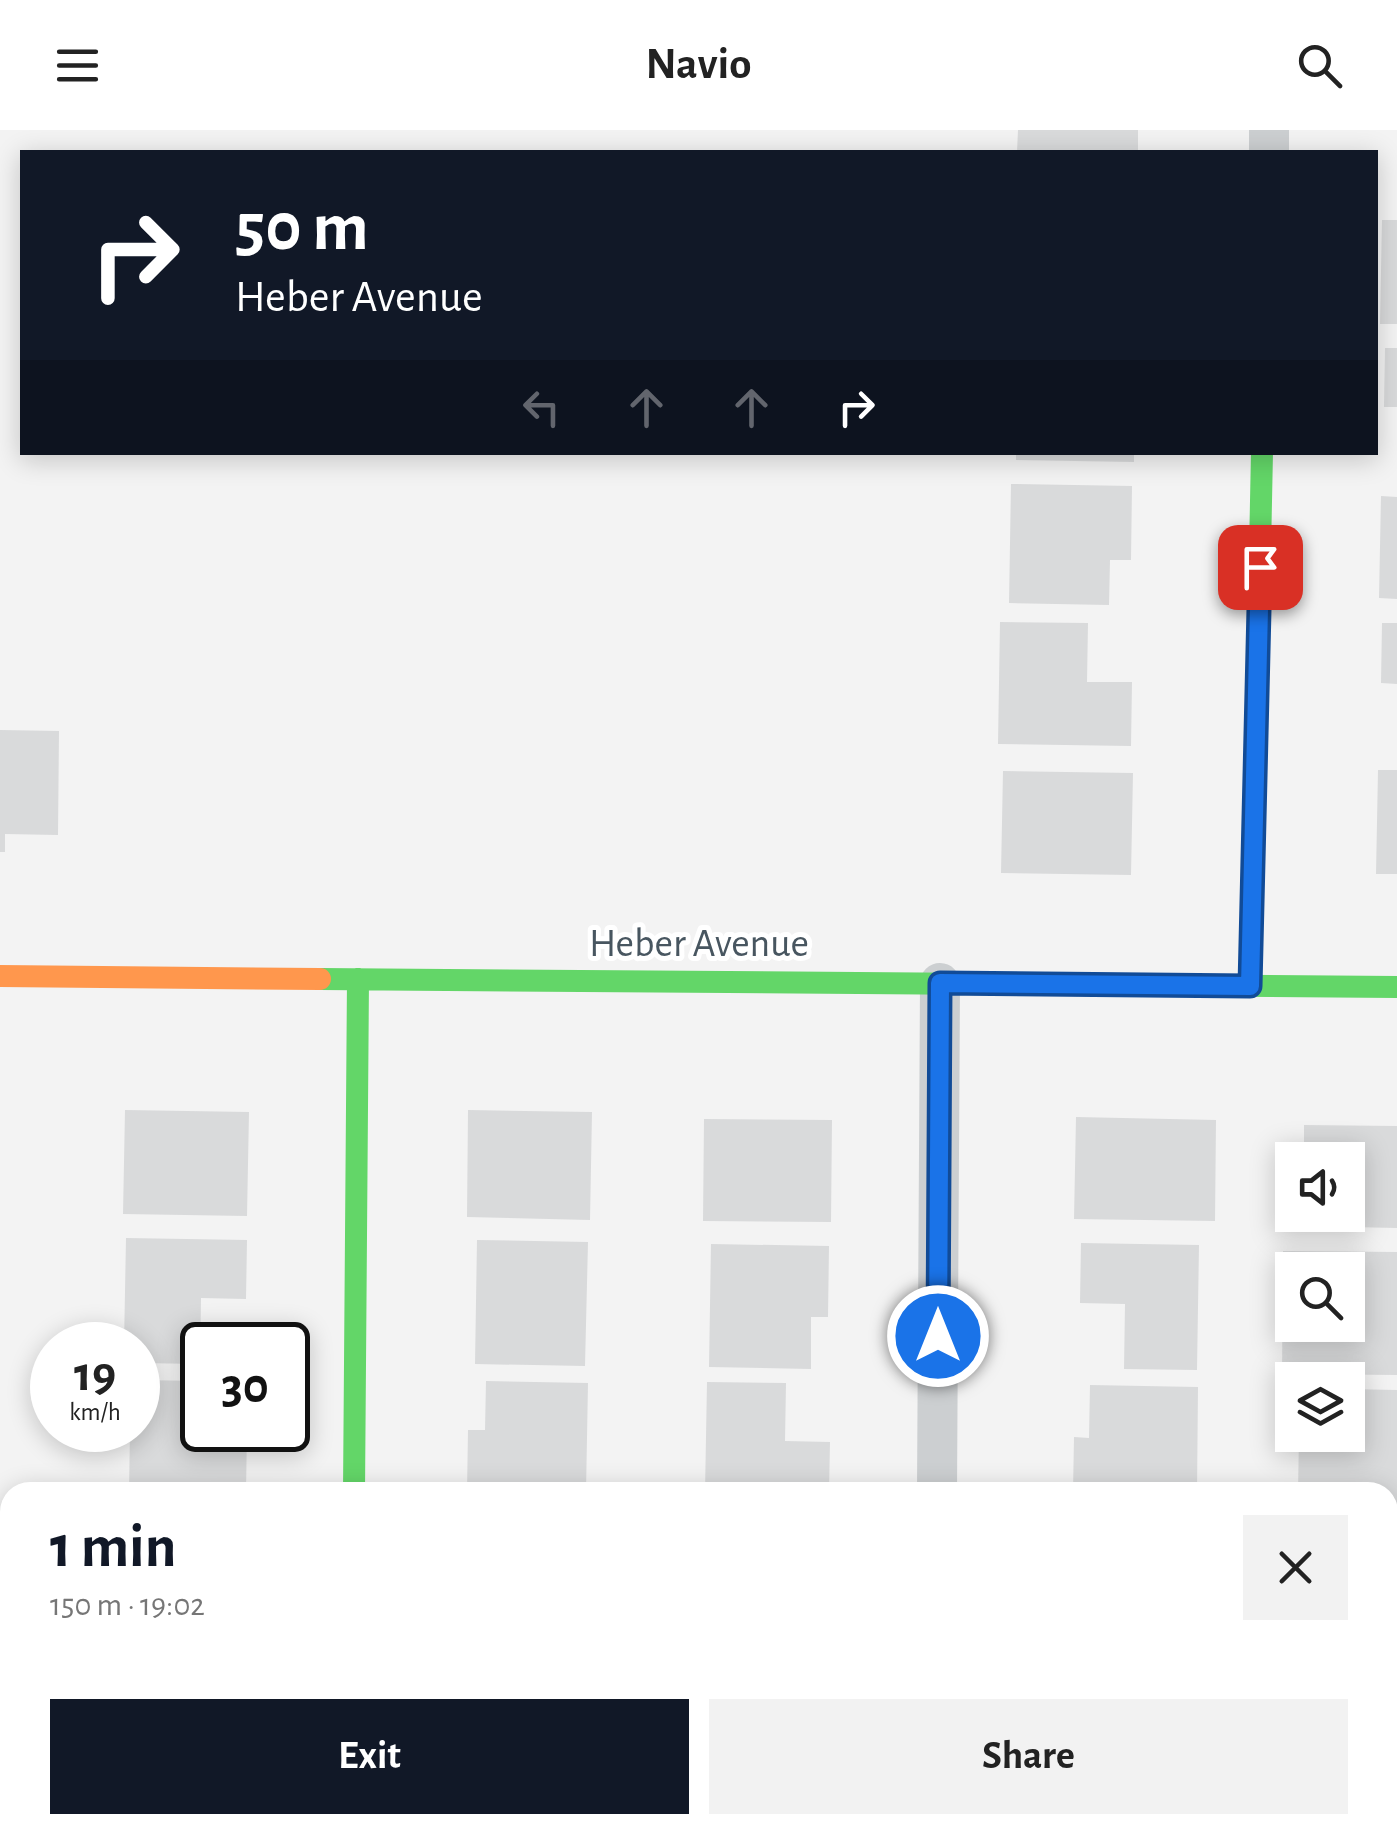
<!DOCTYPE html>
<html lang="en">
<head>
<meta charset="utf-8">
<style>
  body { margin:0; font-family:"Alegreya Sans",sans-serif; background:#f2f2f2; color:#222; height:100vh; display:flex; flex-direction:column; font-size:38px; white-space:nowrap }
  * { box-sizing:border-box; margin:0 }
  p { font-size:32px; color:#767676 }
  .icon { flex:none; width:55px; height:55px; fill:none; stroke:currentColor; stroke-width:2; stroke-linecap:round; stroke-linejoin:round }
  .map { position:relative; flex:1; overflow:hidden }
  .side { position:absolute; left:0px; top:1352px; width:1398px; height:352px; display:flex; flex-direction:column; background:#fff; border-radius:30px 30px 0 0; box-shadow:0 5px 25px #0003 }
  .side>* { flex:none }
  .guide { position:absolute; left:20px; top:20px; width:1358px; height:305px; border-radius:0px; box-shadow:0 5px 25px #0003; background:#111827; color:#fff; overflow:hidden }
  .fabs { position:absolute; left:1275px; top:1012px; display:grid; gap:20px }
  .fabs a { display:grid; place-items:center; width:90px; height:90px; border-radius:0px; background:#fff; box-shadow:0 5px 25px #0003; font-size:50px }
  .speed { position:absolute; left:30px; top:1192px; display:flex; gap:20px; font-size:50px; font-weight:700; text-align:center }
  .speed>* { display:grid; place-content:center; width:130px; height:130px; border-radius:50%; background:#fff; box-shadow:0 5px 25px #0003; line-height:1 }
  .speed small { font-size:25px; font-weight:400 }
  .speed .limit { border:5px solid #111; border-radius:15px; background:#fff; color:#111 }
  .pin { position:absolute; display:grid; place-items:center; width:85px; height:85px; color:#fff; margin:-42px; border-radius:20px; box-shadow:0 5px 15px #0006 }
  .me { position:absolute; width:110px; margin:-55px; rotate:0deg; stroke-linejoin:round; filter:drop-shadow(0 0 8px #0008) }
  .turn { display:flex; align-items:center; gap:35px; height:210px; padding:0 50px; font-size:45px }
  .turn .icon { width:130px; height:130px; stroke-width:2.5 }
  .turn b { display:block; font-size:70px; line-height:85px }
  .lanes { display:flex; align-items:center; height:95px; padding:0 50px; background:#0003; justify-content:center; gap:50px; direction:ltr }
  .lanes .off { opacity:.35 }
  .round { display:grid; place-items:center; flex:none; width:105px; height:105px; border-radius:0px; background:#f2f2f2 }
  .summary { display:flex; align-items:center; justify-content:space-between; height:170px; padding:0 50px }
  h1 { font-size:60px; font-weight:600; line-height:75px; color:#111827 }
  .cta { display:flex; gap:20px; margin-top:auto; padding:20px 50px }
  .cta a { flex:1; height:115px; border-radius:0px; background:#111827; color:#fff; font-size:40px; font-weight:600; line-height:115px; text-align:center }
  .cta a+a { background:#f2f2f2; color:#222 }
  header { display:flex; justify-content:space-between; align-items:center; height:130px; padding:0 50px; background:#fff; font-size:45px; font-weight:600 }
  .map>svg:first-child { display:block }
</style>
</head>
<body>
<header><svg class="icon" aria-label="menu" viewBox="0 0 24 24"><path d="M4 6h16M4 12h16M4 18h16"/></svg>Navio<svg class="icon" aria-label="search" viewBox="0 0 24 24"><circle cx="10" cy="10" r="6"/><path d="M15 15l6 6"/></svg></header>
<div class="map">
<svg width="1397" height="1704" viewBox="0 0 1397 1704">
  <rect width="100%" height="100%" fill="#f3f3f3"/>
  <path fill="#d9dadb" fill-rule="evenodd" d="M1018 0H1138V22H1017Z
    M1382 90H1397V194H1380Z
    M1385 218H1397V277H1384Z
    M1016 322H1134V332L1016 330Z
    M1011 354 1132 356 1131 430H1110L1109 475 1009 473Z
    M1381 366 1397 367V469L1379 468Z
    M1000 492 1088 493 1087 552H1132L1131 616 998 614Z
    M1382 493H1397V554L1381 553Z
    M0 600 59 601 58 705 5 704V722H0Z
    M1378 640H1397V744H1376Z
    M1003 641 1133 643 1131 745 1001 743Z
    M125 980 249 982 247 1086 123 1084Z
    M468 980 592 982 590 1090 467 1087Z
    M1076 987 1216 990 1215 1091 1074 1089Z
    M704 989 832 990 831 1092 703 1091Z
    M1304 995 1397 996V1098L1303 1096V1085H1348V1030H1304Z
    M126 1108 247 1110 246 1169 201 1168 200 1234 138 1233V1215H124Z
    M477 1110 588 1112 585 1236 475 1234Z
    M1081 1113 1199 1115 1197 1240 1124 1239 1125 1174 1080 1173Z
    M711 1114 829 1116 828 1187H811V1239L709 1237Z
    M1283 1121 1397 1122V1245L1282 1244ZM1292 1140H1348V1195H1292Z
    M138 1250 202 1251V1300H247L246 1362H129L130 1300H138Z
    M486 1251 588 1253 586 1362H467L468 1300H485Z
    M707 1252 786 1253 785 1311 830 1312 829 1362H705Z
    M1090 1255 1198 1257 1197 1362H1073L1074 1307 1089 1308Z
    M1348 1259 1397 1260V1383L1388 1382V1362H1298L1299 1305H1348Z
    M1388 1407H1397V1509H1388Z
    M1388 1533 1397 1534V1656H1388Z
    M1388 1670 1397 1671V1704H1288V1695H1388Z
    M120 1695H240V1704H120Z
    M461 1695H583V1704H461Z
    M688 1695H819V1704H687Z
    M1079 1695H1192V1704H1078Z"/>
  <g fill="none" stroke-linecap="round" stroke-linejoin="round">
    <path stroke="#cccfd1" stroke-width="40" d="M1269 22V0
      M937 1362 940 853
      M351 1704V1695
      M935 1704V1695"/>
    <path stroke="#63d668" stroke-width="22" d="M1259 470 1262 322
      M320 849 1397 857
      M354 1362 358 849"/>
    <path stroke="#ff974d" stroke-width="22" d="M0 846 320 849"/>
    <path stroke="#b3261e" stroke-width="22" d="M1250 856 1259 470"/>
  </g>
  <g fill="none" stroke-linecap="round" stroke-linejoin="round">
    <g stroke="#114b97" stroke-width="25">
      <path id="route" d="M938 1206 940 853 1250 856 1260 437"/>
    </g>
    <use href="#route" stroke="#1a73e8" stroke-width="18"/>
  </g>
  <g text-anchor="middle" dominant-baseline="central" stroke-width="10" stroke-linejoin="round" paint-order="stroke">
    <g font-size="40" fill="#485660" stroke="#fff">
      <text x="699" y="814">Heber Avenue</text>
    </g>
  </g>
</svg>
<div class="fabs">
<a><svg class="icon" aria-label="sound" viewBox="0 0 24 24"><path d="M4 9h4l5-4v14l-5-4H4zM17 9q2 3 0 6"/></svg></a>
<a><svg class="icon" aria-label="search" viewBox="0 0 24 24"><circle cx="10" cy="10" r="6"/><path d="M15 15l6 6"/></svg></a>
<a><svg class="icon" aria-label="layers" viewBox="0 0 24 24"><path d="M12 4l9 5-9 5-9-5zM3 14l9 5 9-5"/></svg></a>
</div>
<div class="speed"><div>19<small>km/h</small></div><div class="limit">30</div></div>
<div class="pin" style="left:1260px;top:437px;background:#d93025"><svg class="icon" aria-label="arrive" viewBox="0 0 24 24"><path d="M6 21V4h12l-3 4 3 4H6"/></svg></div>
<svg class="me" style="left:938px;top:1206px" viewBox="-20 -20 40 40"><circle r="17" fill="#1a73e8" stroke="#fff" stroke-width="3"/><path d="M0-11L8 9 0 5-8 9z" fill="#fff"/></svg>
<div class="guide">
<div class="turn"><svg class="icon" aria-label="right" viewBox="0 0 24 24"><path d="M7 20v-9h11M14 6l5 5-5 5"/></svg><div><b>50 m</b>Heber Avenue</div></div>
<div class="lanes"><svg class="icon off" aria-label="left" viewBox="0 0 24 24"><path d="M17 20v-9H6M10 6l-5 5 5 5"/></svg><svg class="icon off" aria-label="ahead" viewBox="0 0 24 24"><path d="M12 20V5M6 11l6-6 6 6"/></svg><svg class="icon off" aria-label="ahead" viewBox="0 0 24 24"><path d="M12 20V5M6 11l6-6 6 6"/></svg><svg class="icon" aria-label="right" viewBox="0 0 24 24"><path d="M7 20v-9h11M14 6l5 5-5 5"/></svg></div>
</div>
<section class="side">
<div class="summary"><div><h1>1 min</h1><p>150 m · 19:02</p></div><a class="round"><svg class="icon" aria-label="close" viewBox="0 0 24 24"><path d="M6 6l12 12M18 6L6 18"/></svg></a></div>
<div class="cta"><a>Exit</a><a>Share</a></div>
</section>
</div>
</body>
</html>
